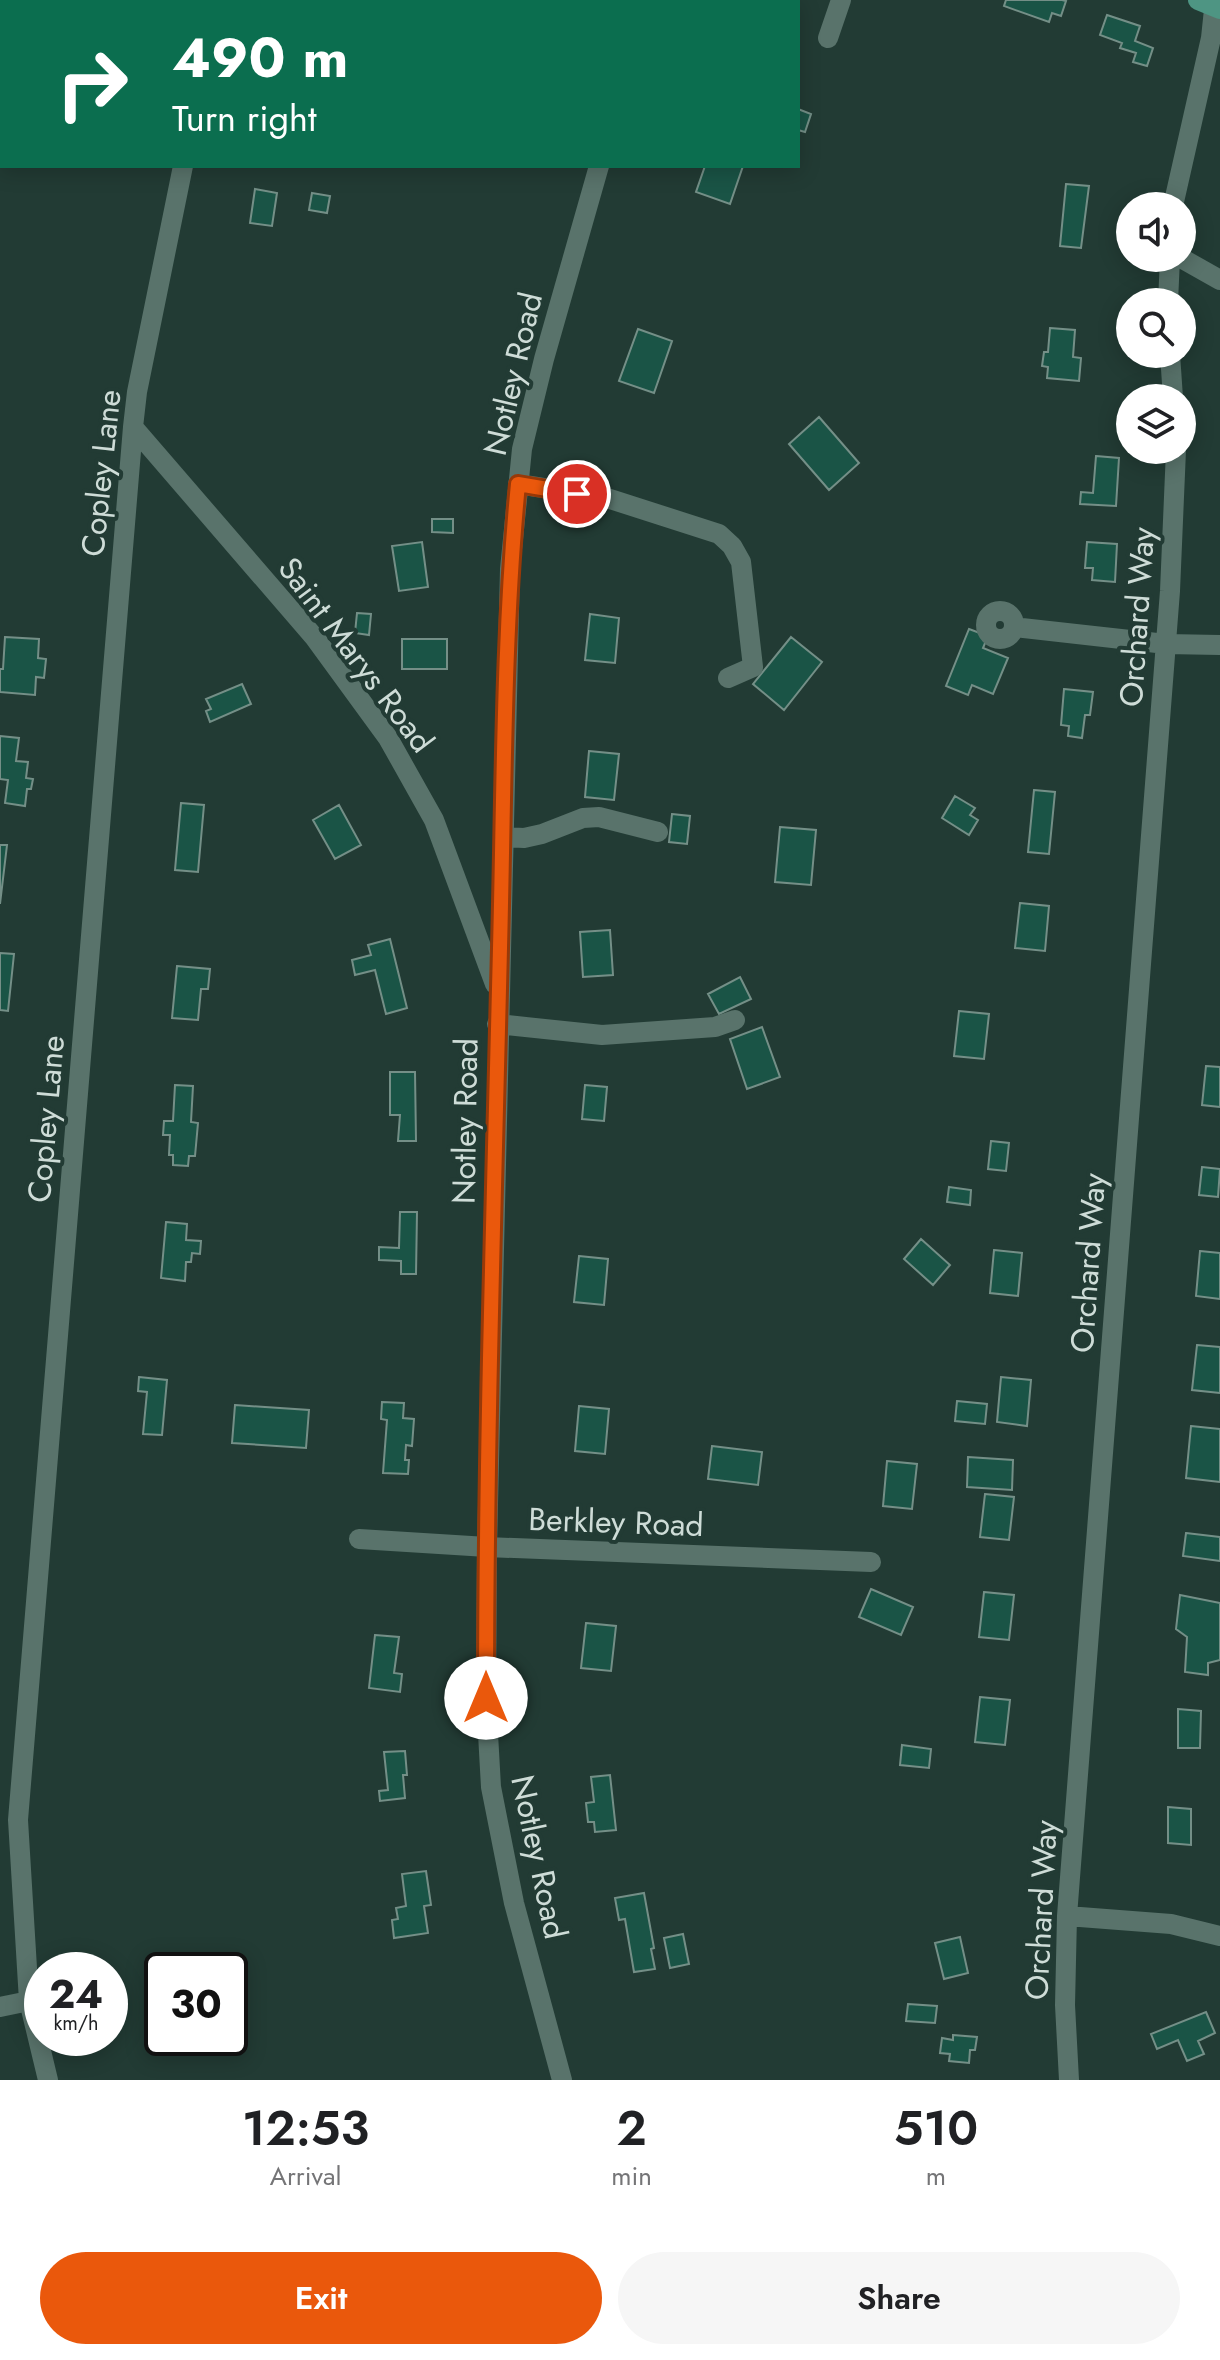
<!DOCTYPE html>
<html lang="en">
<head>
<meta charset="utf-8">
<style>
  body { margin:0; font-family:Jost,sans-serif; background:#f6f6f6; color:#202124; height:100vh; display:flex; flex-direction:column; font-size:30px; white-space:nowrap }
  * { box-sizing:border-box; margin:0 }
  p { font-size:26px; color:#757577 }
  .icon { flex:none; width:44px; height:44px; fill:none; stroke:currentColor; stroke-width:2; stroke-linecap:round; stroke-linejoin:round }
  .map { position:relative; height:2080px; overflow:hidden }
  .panel { display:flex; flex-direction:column; background:#fff; flex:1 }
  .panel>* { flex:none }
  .banner { position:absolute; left:0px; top:0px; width:800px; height:168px; box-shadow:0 4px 20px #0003; background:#0b6e4f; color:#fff; overflow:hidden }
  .controls { position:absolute; left:1116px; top:192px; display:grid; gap:16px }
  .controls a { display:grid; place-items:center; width:80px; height:80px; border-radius:50%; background:#fff; box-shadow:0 4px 20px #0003; font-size:40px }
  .speed { position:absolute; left:24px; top:1952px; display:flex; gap:16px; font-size:40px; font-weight:700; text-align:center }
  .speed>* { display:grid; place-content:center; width:104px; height:104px; border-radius:50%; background:#fff; box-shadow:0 4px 20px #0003; line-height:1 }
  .speed small { font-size:20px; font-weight:400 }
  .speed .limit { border:4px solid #111; border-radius:12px; background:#fff; color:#111 }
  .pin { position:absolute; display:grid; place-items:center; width:68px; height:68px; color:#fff; margin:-34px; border:4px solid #fff; border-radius:50%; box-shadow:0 2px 8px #0007 }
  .me { position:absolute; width:88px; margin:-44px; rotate:0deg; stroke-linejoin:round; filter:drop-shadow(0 0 6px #0008) }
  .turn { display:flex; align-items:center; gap:28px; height:168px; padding:0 40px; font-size:36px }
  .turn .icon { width:104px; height:104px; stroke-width:2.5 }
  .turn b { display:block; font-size:56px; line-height:68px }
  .eta { display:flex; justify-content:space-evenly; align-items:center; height:136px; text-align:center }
  .eta b { font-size:48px; font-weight:600; line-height:56px }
  .cta { display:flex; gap:16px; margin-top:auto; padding:16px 40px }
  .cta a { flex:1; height:92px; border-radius:48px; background:#ea580c; color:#fff; font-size:32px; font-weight:600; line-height:92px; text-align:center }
  .cta a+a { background:#f6f6f6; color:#202124 }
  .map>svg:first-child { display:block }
</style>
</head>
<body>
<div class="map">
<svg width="1220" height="2080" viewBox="0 0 1220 2080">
  <rect width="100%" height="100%" fill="#223b34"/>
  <path fill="#1a5446" stroke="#748f87" stroke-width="2" d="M1006 0H1062L1066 1 1061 16 1052 13 1049 22 1004 6Z
    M1107 15 1140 26 1135 41 1153 48 1147 66 1133 62 1136 53 1120 48 1122 43 1100 35Z
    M798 109 811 114 805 132 798 130Z
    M705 166H743L730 204 696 192Z
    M1066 184 1089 186 1081 248 1060 246Z
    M255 189 277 193 272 226 250 223Z
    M312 193 330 196 327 213 309 210Z
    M1050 328 1075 330 1073 357 1081 358 1079 381 1047 378 1048 367 1042 366 1044 352H1048Z
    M638 329 672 341 654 393 619 381Z
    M819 417 859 463 829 490 789 444Z
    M1096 456 1119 458 1116 506 1080 504 1081 492 1093 493Z
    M432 519H453V533L432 532Z
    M422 542 428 587 399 591 392 546Z
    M1087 542 1117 544 1115 582 1092 580 1093 568H1085Z
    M357 613 371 614 369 635 355 633Z
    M590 614 619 618 615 663 585 660Z
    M969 629 988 636 983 648 1008 658 993 694 972 685 968 695 946 686Z
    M5 637 39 639 38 658 46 659 44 678 36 677 35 695 0 692V669H3Z
    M791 637 822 662 784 710 753 684Z
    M402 639H447V669H402Z
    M242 684 251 704 210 722 206 711 211 709 206 699Z
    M1064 689 1093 692 1090 715H1085L1082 738 1068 736 1069 726 1061 725Z
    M0 736 19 738 16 761 28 762 26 778 33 779 31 789H27L25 806 5 803 8 780 0 779Z
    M589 751 619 754 614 800 585 797Z
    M1034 790 1055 792 1049 854 1028 852Z
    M955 796 975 808 970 815 978 820 969 835 942 818Z
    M181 803 204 805 198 872 175 870Z
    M339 805 361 845 335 859 313 820Z
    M672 814 690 816 687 844 669 842Z
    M780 827 816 830 811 885 775 882Z
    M0 845H7L0 904Z
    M1020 903 1049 906 1045 951 1015 948Z
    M610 930 613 975 583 977 580 932Z
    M390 939 407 1008 386 1014 375 970 355 975 352 960 371 955 368 945Z
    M0 953 14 954 8 1011 0 1010Z
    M177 966 210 969 208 989H201L198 1020 172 1018Z
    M740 977 751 999 719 1014 708 994Z
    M959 1011 989 1014 984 1059 954 1056Z
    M762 1027 780 1077 747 1089 730 1039Z
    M1206 1066 1220 1067V1107L1202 1105Z
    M390 1072H415L416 1141H398L400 1115H390Z
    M175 1085 193 1086 191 1122 198 1123 195 1156H189L188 1166 173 1165V1155H169L170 1135H163L164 1121H173Z
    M585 1085 607 1087 604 1121 582 1119Z
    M991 1141 1009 1143 1006 1171 988 1169Z
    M1202 1167 1220 1169 1218 1197 1199 1195Z
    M949 1187 971 1190 970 1205 947 1202Z
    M400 1212H417L416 1274H401V1261L379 1260V1247L399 1248Z
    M166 1222 187 1224 186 1240 201 1241 200 1254 192 1253 191 1262H186L185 1281 161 1278Z
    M921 1239 950 1265 933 1285 904 1259Z
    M994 1250 1022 1253 1018 1296 990 1293Z
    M1200 1251 1220 1253V1299L1196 1296Z
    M579 1256 608 1259 604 1305 574 1302Z
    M1197 1345 1220 1347V1393L1192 1390Z
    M139 1377 167 1380 162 1435 143 1434 147 1392 138 1391Z
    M1001 1377 1031 1380 1027 1426 997 1422Z
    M957 1401 987 1404 985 1424 955 1421Z
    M382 1402 404 1403 403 1418 414 1419 412 1446 406 1445 405 1460H409L408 1474 383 1473 387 1420 381 1419Z
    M235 1405 309 1410 306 1448 232 1443Z
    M579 1406 609 1409 605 1454 575 1451Z
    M1191 1426 1220 1429V1482L1186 1478Z
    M712 1446 762 1452 758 1485 708 1479Z
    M968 1457 1013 1460 1012 1490 967 1487Z
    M887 1461 917 1464 912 1509 883 1506Z
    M985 1494 1014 1497 1009 1540 980 1537Z
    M1186 1533 1220 1537V1561L1183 1556Z
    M871 1589 913 1607 901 1635 859 1617Z
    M984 1592 1014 1595 1009 1640 979 1637Z
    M1180 1595 1220 1603V1660L1208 1663V1675L1185 1672 1187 1637 1176 1629Z
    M586 1623 616 1626 611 1671 581 1668Z
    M375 1635 399 1637 394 1673 402 1674 400 1692 369 1688Z
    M980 1697 1010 1700 1005 1745 975 1742Z
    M1178 1709 1201 1711 1200 1748H1178Z
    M902 1745 931 1749 929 1768 900 1765Z
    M405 1751 407 1775H403L405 1798 380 1801 379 1791 388 1790 384 1752Z
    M610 1775 616 1830 595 1832 594 1822H588L586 1803 594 1802 591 1777Z
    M1168 1807 1191 1809V1845L1168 1843Z
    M426 1871 431 1905 424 1906 428 1933 394 1938 392 1920 398 1919 396 1908 406 1906 402 1874Z
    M644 1893 654 1948 651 1949 655 1969 634 1972 625 1919 619 1920 615 1898Z
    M683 1934 689 1964 670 1968 664 1938Z
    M960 1937 968 1973 944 1979 935 1943Z
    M908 2004 937 2006 935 2023 906 2021Z
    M1206 2012 1215 2033 1198 2041 1204 2054 1187 2061 1178 2040 1157 2049 1151 2034Z
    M953 2035 977 2037 975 2050H970L969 2063 949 2061 950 2054 940 2053 942 2038 953 2040Z"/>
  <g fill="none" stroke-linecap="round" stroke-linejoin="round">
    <path stroke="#59736b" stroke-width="20" d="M645 0V2
      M216 2 217 0
      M828 38 841 0
      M1173 206 1211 38 1215 0
      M1181 258 1220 280
      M1168 302 1170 258
      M1170 354 1173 398
      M133 427 315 638 388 738 434 820 495 984
      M518 484 607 498 719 534 732 546 741 562 753 667 728 678
      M986 625a14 14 0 1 1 28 0a14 14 0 1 1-28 0Z
      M1014 627 1166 644 1220 645
      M503 837 524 838 542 834 583 818 599 817 658 832
      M497 1024 602 1035 715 1027 735 1020
      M359 1539 487 1547 871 1562
      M1067 1916 1171 1924 1220 1936
      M0 2007 29 2001
      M48 2080 29 2001 18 1820 133 427 137 392 183 166
      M562 2080 514 1903 491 1787 486 1698 487 1547 510 569 522 449 544 359 599 166
      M1069 2080 1065 2005 1067 1916 1170 591 1176 450"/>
    <path stroke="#4e9583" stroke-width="20" d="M1198 0 1220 9"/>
  </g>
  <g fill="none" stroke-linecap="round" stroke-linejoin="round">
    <g stroke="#983908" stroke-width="20">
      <path id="route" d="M486 1698C486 1448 494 1198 500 948 504 793 503 638 518 484L577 494"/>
    </g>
    <use href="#route" stroke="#ea580c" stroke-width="14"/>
  </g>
  <g text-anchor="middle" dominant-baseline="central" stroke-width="8" stroke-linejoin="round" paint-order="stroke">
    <g font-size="32" fill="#cedcd7" stroke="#223b34">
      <text transform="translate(513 374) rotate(-77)">Notley Road</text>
      <text transform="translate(101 473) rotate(-84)">Copley Lane</text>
      <text transform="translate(1137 617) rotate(-86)">Orchard Way</text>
      <text transform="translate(356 655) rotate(53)">Saint Marys Road</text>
      <text transform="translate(46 1119) rotate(-85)">Copley Lane</text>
      <text transform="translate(465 1121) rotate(-89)">Notley Road</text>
      <text transform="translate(1088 1263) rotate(-86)">Orchard Way</text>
      <text transform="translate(616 1522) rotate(2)">Berkley Road</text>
      <text transform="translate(539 1857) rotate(78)">Notley Road</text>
      <text transform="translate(1041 1910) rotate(-87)">Orchard Way</text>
    </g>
  </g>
</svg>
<div class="controls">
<a><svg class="icon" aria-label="sound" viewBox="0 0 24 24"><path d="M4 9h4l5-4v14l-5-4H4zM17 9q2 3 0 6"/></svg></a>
<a><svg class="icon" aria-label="search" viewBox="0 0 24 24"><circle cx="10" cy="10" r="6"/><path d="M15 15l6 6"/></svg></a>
<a><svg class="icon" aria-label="layers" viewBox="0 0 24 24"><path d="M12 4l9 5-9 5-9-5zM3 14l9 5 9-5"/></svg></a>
</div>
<div class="speed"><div>24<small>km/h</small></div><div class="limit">30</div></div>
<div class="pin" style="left:577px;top:494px;background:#d93025"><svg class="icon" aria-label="arrive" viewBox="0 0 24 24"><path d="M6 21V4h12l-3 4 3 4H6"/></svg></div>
<svg class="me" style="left:486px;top:1698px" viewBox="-20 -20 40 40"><circle r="19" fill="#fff"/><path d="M0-13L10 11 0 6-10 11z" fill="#ea580c"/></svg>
<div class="banner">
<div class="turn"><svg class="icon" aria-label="right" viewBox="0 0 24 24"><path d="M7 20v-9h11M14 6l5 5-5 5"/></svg><div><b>490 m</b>Turn right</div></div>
</div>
</div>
<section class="panel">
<div class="eta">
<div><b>12:53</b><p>Arrival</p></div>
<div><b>2</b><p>min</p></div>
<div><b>510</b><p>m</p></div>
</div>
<div class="cta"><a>Exit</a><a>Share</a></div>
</section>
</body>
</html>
